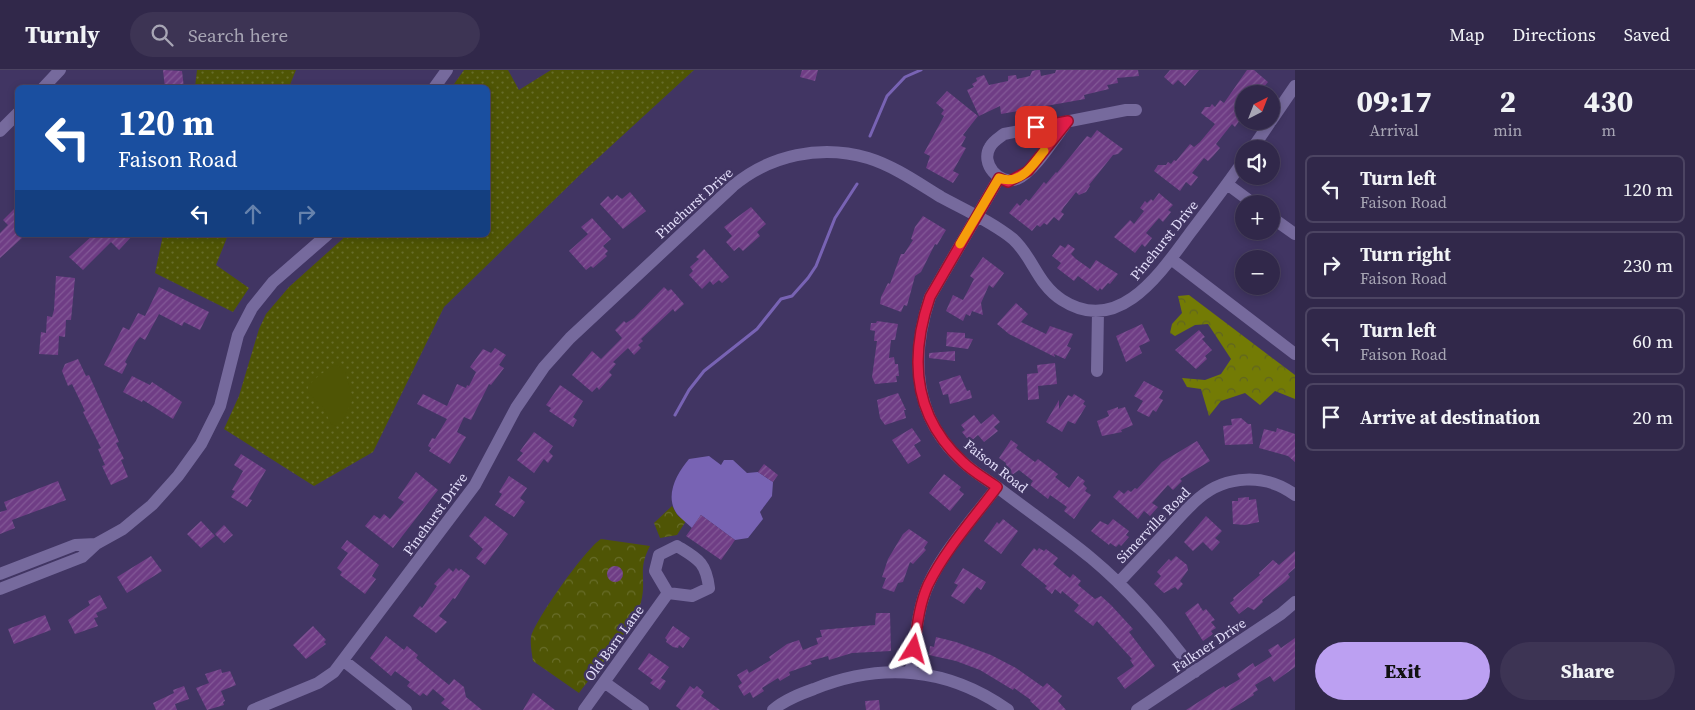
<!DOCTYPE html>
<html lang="en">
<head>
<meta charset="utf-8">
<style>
  body { margin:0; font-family:"Source Serif 4",serif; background:#3d3454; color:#f1f3f6; height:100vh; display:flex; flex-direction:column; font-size:19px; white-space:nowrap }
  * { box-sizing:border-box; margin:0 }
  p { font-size:16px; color:#a8a6b5 }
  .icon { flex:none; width:28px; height:28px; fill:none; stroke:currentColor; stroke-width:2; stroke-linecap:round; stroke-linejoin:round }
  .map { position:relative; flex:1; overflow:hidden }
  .panel { display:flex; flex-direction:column; background:#31284a; width:400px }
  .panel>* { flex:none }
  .guide { position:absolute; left:15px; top:15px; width:475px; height:152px; border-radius:8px; box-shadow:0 2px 8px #0003,0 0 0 1px #4c4462; background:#1a4fa0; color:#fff; overflow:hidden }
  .needle { width:32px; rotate:42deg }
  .buttons { position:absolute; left:1235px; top:15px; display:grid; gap:10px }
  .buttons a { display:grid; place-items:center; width:45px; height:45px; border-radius:50%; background:#31284a; box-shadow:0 2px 8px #0003,0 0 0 1px #4c4462; font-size:25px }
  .pin { position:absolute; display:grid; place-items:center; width:42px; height:42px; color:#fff; margin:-21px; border-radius:10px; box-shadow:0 2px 8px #0006 }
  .me { position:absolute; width:55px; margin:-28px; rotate:8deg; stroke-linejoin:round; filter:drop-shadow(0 0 4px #0008) }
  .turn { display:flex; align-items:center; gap:18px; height:105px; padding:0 20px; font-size:22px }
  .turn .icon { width:65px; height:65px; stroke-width:2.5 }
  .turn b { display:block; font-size:35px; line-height:42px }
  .lanes { display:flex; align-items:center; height:48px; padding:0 20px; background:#0003; justify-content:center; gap:25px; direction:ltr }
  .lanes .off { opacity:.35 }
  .eta { display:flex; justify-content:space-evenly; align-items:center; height:85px; text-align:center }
  .eta b { font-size:30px; font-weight:800; line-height:35px }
  .cta { display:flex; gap:10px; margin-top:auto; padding:10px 20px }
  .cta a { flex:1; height:58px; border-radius:30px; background:#bca0f2; color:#111; font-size:20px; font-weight:800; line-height:58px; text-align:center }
  .cta a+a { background:#3d3454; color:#f1f3f6 }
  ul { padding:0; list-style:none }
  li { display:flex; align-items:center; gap:15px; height:68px; margin:0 10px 8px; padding:0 10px; border:2px solid #4c4462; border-radius:8px }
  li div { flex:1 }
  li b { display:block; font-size:19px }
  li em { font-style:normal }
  header { display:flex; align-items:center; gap:30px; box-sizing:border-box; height:70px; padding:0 25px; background:#31284a; border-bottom:1px solid #4c4462 }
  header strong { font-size:24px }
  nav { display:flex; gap:28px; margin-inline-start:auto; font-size:18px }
  .search { width:350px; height:45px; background:#3d3454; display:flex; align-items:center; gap:12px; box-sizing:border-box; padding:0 18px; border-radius:28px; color:#a8a6b5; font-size:19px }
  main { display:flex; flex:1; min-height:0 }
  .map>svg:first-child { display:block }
</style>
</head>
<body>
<header>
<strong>Turnly</strong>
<div class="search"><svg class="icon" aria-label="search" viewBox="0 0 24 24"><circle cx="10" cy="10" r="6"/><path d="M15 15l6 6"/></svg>Search here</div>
<nav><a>Map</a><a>Directions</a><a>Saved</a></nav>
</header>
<main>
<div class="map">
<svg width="1295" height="640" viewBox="0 0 1295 640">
  <defs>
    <pattern id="grass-dots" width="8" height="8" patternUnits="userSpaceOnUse" patternTransform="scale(1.25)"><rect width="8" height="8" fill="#4f5505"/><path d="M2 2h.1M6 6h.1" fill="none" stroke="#686d2a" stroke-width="1.8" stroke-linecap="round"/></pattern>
    <pattern id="forest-crowns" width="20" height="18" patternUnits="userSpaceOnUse" patternTransform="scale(1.25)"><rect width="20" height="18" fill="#737b05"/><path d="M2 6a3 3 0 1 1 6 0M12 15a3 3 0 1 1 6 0" fill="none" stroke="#606521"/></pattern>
    <pattern id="park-crowns" width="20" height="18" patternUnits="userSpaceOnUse" patternTransform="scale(1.25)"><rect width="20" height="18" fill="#4f5505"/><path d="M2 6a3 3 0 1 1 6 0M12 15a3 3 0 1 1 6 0" fill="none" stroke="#686d2a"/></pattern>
    <pattern id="building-hatch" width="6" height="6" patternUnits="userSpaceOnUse" patternTransform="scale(1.25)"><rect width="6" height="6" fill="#6f3d85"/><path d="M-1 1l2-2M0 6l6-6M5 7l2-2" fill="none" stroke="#835997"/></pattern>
  </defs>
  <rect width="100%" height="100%" fill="#413563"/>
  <path fill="url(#grass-dots)" d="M197 0H296L289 17H195Z
    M464 0H508L519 20 551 0H694L586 99 444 237 373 382 314 416 224 359 239 326 259 259 266 244 289 217 347 165H488V18L452 17Z
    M163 165H228L216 195 249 218 233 242 155 203Z"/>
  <path fill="url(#forest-crowns)" d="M1189 225 1295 305V329L1275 321 1260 335 1245 323 1221 331 1209 346 1201 319 1187 317 1182 308 1205 310 1221 304 1231 289 1208 254 1195 255 1175 266 1170 263 1172 254 1182 243 1178 226Z"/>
  <path fill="url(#park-crowns)" d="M672 436 678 446 686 451 677 465 660 468 654 453Z
    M601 469 650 476C637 500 647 509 641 532 634 560 597 599 579 623L533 591C532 584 530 574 531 567 535 550 586 478 601 469Z"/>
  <path fill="#4f5505" d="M337 295 345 302 353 329 342 352 337 356 331 354C328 348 326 341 322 336 308 322 300 320 320 305 326 301 330 296 337 295Z"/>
  <path fill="#7863b4" d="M709 386 721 395 724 390H733L747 403 758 402 773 412 772 426 760 442 763 449 748 468 735 470 701 445 692 458C687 453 681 449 677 444 664 426 677 403 689 389Z"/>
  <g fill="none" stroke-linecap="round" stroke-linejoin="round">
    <path stroke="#7863b4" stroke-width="3" d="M870 66 887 26 905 7 921 0
      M675 345 689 320 704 301 757 259 781 229 792 226 808 208 816 196 835 148 857 114"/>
  </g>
  <path fill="url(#building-hatch)" d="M163 0 182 1 184 18H165Z
    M802 0H818L815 11 800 7Z
    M1037 0H1040L1041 6 1055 3 1056 0H1138L1139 6 1117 8 1118 13 1107 15 1109 19 1084 25 1085 29 1001 44 1000 36 979 46 967 20 974 17 972 14 977 11 976 8 984 5 989 15 1008 11V6L1016 5 1017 9 1030 6 1032 1Z
    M1170 0H1199L1185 16 1178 10 1173 15 1164 7Z
    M1247 0H1254L1268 12 1258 24H1244V30L1234 41 1242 47 1235 57 1232 54 1216 74 1220 78 1213 86 1208 91 1204 88 1192 103 1198 107 1191 116 1186 112 1180 121 1154 101 1158 95H1166L1168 92 1171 94 1174 90 1176 91 1190 74 1194 77 1200 72 1215 54 1201 43 1205 37H1210L1212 34 1215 37 1220 30 1224 33Z
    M947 21 978 46 963 65 966 67 961 76 966 78 953 101 959 104 953 113 926 98 930 86 924 83 944 46 941 44 944 40 936 33Z
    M1097 60 1123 79 1118 84 1113 85 1089 115 1090 116 1086 122 1079 125 1076 122 1064 137 1061 142 1064 144 1059 151 1054 147 1047 155 1044 153 1040 157 1037 155 1032 161 1009 143 1017 133 1020 136 1026 129 1029 131 1044 112 1046 114 1056 102 1057 103 1087 66 1091 68Z
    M630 122 646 141 623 159 600 134 608 126 612 130 617 125 622 129Z
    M1159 123 1173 135 1168 140 1171 142 1163 152 1159 148 1146 163 1152 168 1145 177 1142 174 1135 183 1114 167 1130 150 1134 154 1144 141 1140 138 1145 131 1147 133 1151 129 1153 131Z
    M18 135V165L23 167 0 188V163L8 155 3 150Z
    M751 137 766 154 757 162 760 166 743 181 739 177 734 181 726 172 732 166 724 157Z
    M923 146 946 160 937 175 935 174 921 202 915 206 907 236 904 235 901 242 880 234 881 227 888 213 890 214 901 184H904L913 170 911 169 915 157Z
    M592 148 611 169 603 176 608 181 605 184 607 186 593 198 591 196 586 200 569 181 588 164 581 157Z
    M93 165H133L119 180 111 172 83 200 69 187Z
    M1068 174 1075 179 1071 184 1076 189 1090 199 1096 190 1118 204 1110 214 1108 213 1102 220 1100 218 1098 221 1078 206 1074 211 1057 198 1061 193 1052 186 1060 175 1065 178Z
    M704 179 729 207 722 213 719 210 713 215 710 211 702 219 689 205 693 201 690 197 699 189 696 187Z
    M983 187 1004 203 993 218 989 215 981 233 983 245 972 241 970 246 966 244 963 251 946 241 953 225 963 230 974 209 970 206Z
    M56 206 75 208 71 250H66L65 267 59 266 58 285 39 284 41 262 46 263 47 246 52 247 54 240Z
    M159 217 209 242 200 260 184 252 182 256 159 244 145 270 140 267 136 272 125 292 127 294 122 304 104 295 123 257 129 260 138 243 145 246Z
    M664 217 668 221 671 219 684 234 675 242 673 239 641 269 643 271 638 275 641 278 634 285 628 278 613 292 616 294 609 302 612 305 599 320 597 317 592 322 572 305 592 281 601 289 622 268 615 260 624 251 626 253 634 248Z
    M1016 233 1028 244 1021 252 1046 264 1050 256 1073 264 1067 276 1071 278 1065 289 1054 284 1055 287 1009 264 997 254Z
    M877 251 898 254 895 270H891L889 288 894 287 895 294H898L899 306H896L897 312 875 314 872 307 877 271H874L875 261 870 260 871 253H876Z
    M1142 254 1150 271 1139 276 1142 283 1126 292 1116 266Z
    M1199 260 1205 267 1202 269 1212 280 1205 286 1207 289 1196 299 1175 280Z
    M947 262 965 263V268L973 269 968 279 946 276Z
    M495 278 506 285 499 295 504 298 491 315 489 314 471 350 464 347 457 362 466 367 450 394 429 381 431 378 428 376 432 368 435 369 447 349 417 334 423 324 447 336 457 314 466 318 467 315 469 316 476 302 470 297 483 279 491 283Z
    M955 281V291L929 288V283Z
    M78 289 86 306 89 305 119 372 116 373 124 389 121 390 128 407 111 415 102 396 105 395 98 379 101 378 83 342 85 341 72 314 68 316 62 301 65 294Z
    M1055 293 1057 314 1038 316 1039 329 1028 330 1027 304 1038 303 1037 295Z
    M960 305 967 321 970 320 972 328 950 334 948 324 943 325 939 312Z
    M132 306 150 315 152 312 182 332 173 349 143 330 142 332 123 322Z
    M1144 311 1163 321 1159 328 1163 330 1156 342 1153 340 1149 347 1137 341 1143 331 1134 326Z
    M560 315 583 331 573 347 577 350 573 357 549 341 551 338 546 335Z
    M898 323 906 340H904L906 348 885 355 880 348 877 330Z
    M1074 324 1085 331 1083 334 1086 336 1075 354 1068 351 1062 362 1046 352 1059 330V339L1068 325 1072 327Z
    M1118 337V339L1125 337 1133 355 1121 360 1122 362 1102 366 1097 351 1109 346 1107 341Z
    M993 344 1000 352 994 357 998 361 984 372 978 365 970 372 962 362 965 360 961 355 974 345 981 354Z
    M1241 348 1248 354H1251L1253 374 1225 375 1223 356 1232 355 1231 349Z
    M912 358 921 371 914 375 921 386 908 394 892 370Z
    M1277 358 1295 364V392L1288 386 1259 378 1264 359 1276 362Z
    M534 362 553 376 549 382 553 386 548 393 544 389 534 403 517 390 523 383 520 381Z
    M1011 370 1018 375 1016 378 1035 392 1038 389 1058 404 1055 407 1069 418 1078 406 1085 411 1083 414 1087 418 1085 421 1091 425 1074 449 1064 441 1067 437 1050 425 1048 429 1030 415 1033 411 1019 400 1012 405 1005 399 1006 393 999 388Z
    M1197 371 1210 391 1180 409 1182 411 1173 420 1168 415 1152 433 1158 437 1150 446 1144 441 1138 449 1113 427 1119 420 1124 424 1128 420 1131 422 1135 418 1137 419 1162 392Z
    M241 384 266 400 249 429 252 430 247 437 231 427 235 421 232 420 243 401 234 395Z
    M764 394 778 405 773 412 758 402Z
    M416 402 438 420 393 478 365 456 374 445 380 449 384 444 390 449 404 432 398 428Z
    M944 404 961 417 959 420 964 424 950 441 929 423Z
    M509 406 527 418 520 428 525 432 514 447 495 435 502 424 499 422Z
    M58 411 66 430 12 450 15 458 0 464V442L7 440 4 432Z
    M1249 427V430L1256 429 1259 452 1245 455 1233 454 1232 431H1238V428Z
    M701 445 735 470 721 490 686 466Z
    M485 446 508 464 485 495 476 488 483 479 469 466Z
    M1206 446 1222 461 1215 468 1220 472 1212 481 1203 472 1193 481 1184 472Z
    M1003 449 1018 461 1001 484 984 471 997 452 999 454Z
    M1113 449 1129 461 1126 465 1129 467 1121 476 1119 474 1116 477 1110 473 1109 475 1091 461 1100 451 1108 455Z
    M201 451 215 466 201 478 187 464Z
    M224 455 233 465 224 473 215 464Z
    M909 459 928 472 924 478 926 480 913 494 910 492 903 512 898 513 894 522 882 518 886 508 882 507 888 489 903 464Z
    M347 470 379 495 372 506 376 509 365 524 340 505 342 502 337 498 348 483 341 478Z
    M1034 478 1037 481 1039 478 1044 481 1046 479 1058 488 1053 494 1070 508 1073 504 1081 511 1078 515 1095 529 1101 526 1111 535 1133 559 1129 562 1155 596 1125 619 1117 608 1134 596 1130 590 1132 589 1097 551 1093 556 1074 541 1079 535 1062 521 1061 524 1055 519 1052 524 1045 518 1047 516 1021 495Z
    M1295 481V498L1288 504 1290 507 1285 512 1262 530 1263 532 1254 540 1248 537 1239 544 1230 533 1234 530 1233 528 1260 505 1259 503 1273 490 1279 495Z
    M151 486 162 501 127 523 117 507Z
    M1176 486 1187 495 1188 500 1180 511 1183 514 1178 520 1175 517 1164 523 1154 514 1161 506 1157 502 1169 489 1171 491Z
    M607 504a8 8 0 1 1 16 0a8 8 0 1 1-16 0Z
    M449 498 453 502 456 498 459 501 461 499 470 506 455 529 453 528 439 546 447 552 436 563 413 546 420 536 422 538 437 516 434 514Z
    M963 498 986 512 981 520 977 517 964 534 951 526 958 515 954 513Z
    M100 525 107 538 96 543 98 547 94 548 98 556 75 564 68 550 90 535 88 531Z
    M1198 533 1203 541 1206 539 1215 550 1211 552 1216 558 1211 561 1213 564 1203 571 1185 543Z
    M876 543H890L891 581 852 583 829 590 828 586 810 591 812 594 789 602 790 605 780 611 778 608 762 618 764 621 753 628 750 622 744 626 738 616 742 613 737 605 747 599 749 603 771 590 769 587 787 574 799 570 803 580 818 574 816 568 822 567 820 560 875 555Z
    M45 545 51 560 14 574 8 559Z
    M313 556 326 570 324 572 326 574 306 589 293 575Z
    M673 556 690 568 683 578 679 575 678 578 673 577 666 572 667 570 665 568Z
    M386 566 404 580 407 576 418 585 416 588 449 615 454 609 464 617 466 627 482 640H450L441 633 445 629 433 619 427 626 423 623 420 626 407 616 410 612 395 601 391 606 370 588Z
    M936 567 956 572 991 585 1016 598 1043 617 1047 613 1062 626 1058 631 1066 640H1040L1030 631 1031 630 1014 618 1013 620 980 600 956 591 929 585 930 576 934 577Z
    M1295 568V597L1274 612 1270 606 1255 615 1258 620 1253 623 1254 625 1230 640H1186L1217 620 1224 616 1225 618 1240 609 1237 604 1253 593 1255 597 1272 586 1268 580 1278 574 1281 578Z
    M649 583 669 597 661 608 666 611 660 620 650 613 653 610 638 599Z
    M221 599 222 603 230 601 236 615 221 621 225 631 223 632 224 635 207 640 196 618 209 613 205 604Z
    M184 616 189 629 175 634 177 640H156L153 633 174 623 173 620Z
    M690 616 694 619 697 616 704 622 701 626 720 640H681L676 636Z
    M533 623 555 640H523Z
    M879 630 880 640H866L865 631Z"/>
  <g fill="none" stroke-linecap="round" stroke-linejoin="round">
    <path stroke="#766a9d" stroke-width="12" d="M43 18 60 0
      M434 18 447 0
      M1068 51C1055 67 1035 101 1017 109 999 116 980 93 990 77 993 71 999 68 1004 64L1126 40H1136
      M1271 51 1295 16
      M0 61 18 43
      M1252 79 1271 51
      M999 108 930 227C910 287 913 348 964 393 975 403 989 411 1001 420 1031 443 1062 464 1091 488 1132 522 1164 560 1195 602
      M1227 114 1254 134
      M1271 147 1295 164
      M1171 189 1295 284
      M1097 301 1098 241
      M0 504 75 475 96 474
      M1119 512C1135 495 1151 478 1166 462 1177 450 1187 438 1199 428 1226 405 1266 403 1295 425
      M0 519 82 487 96 474 123 459 152 435 178 406 201 374 220 336 238 265 252 238 273 212 327 165
      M344 591 406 640
      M911 601C914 578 916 554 922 532 932 493 972 450 997 417
      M604 612 643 640
      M253 640 318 613 334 602 475 415 516 338 544 297 570 268 733 116C770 85 821 74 868 88 894 96 918 113 941 127 965 140 992 152 1013 169 1033 187 1037 214 1062 230 1119 267 1161 202 1190 163 1208 139 1227 115 1244 90
      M584 640 668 523 655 501 659 485 677 476C698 489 706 492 709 518L692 526 668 523
      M773 640C784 630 800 624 814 619 881 592 948 597 1008 640
      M1137 640 1281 544 1295 532"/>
  </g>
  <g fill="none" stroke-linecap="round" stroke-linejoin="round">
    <g stroke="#92132f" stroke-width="12">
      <path id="route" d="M914 579C917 557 919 535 928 515 945 480 974 448 997 417 986 409 973 402 963 392 913 346 909 288 930 227L999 108 1008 112 1028 101 1068 51 1036 57"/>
    </g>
    <use href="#route" stroke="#e11d48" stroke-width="9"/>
    <path stroke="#f59e0b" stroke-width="9" d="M960 174 999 108C1020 116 1032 96 1044 81"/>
  </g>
  <g text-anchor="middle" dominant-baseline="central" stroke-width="5" stroke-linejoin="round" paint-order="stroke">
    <g font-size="14" fill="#e3defa" stroke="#413563">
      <text transform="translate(694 133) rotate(-42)">Pinehurst Drive</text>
      <text transform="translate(1164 170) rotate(-51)">Pinehurst Drive</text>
      <text transform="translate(996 396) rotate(38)">Faison Road</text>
      <text transform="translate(435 444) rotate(-54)">Pinehurst Drive</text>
      <text transform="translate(1153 455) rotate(-46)">Simerville Road</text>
      <text transform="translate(614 573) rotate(-54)">Old Barn Lane</text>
      <text transform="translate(1209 575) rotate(-34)">Falkner Drive</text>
    </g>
  </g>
</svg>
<div class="buttons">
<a><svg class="needle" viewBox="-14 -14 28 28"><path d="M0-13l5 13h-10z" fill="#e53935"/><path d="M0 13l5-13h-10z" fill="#a8a6b5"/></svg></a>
<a><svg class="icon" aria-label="sound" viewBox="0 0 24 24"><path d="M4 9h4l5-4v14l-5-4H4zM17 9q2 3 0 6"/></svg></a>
<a>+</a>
<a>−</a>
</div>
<div class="pin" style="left:1036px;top:57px;background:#d93025"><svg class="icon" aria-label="arrive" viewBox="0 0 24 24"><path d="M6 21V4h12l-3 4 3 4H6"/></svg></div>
<svg class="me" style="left:914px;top:579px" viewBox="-20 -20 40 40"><path d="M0-17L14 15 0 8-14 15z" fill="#e11d48" stroke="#fff" stroke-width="4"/></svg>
<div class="guide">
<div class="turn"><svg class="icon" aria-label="left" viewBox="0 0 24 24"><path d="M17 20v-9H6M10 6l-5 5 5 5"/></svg><div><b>120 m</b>Faison Road</div></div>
<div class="lanes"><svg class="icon" aria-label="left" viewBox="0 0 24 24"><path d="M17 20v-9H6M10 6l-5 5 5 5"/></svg><svg class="icon off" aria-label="ahead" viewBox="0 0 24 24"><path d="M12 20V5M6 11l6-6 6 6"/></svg><svg class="icon off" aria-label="right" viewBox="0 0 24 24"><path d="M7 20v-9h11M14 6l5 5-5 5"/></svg></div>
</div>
</div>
<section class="panel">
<div class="eta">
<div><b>09:17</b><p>Arrival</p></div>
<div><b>2</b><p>min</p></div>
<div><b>430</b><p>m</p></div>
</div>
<ul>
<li><svg class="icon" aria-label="left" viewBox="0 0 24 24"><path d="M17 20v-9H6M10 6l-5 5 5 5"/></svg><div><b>Turn left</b><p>Faison Road</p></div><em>120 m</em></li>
<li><svg class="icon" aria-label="right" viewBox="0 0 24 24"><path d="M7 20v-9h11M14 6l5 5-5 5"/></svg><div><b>Turn right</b><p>Faison Road</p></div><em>230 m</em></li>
<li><svg class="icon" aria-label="left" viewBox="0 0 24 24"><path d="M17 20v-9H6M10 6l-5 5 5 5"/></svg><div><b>Turn left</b><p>Faison Road</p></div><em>60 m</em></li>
<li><svg class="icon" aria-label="arrive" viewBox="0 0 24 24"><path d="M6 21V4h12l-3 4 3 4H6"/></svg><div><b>Arrive at destination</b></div><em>20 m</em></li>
</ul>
<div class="cta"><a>Exit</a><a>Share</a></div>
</section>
</main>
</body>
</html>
